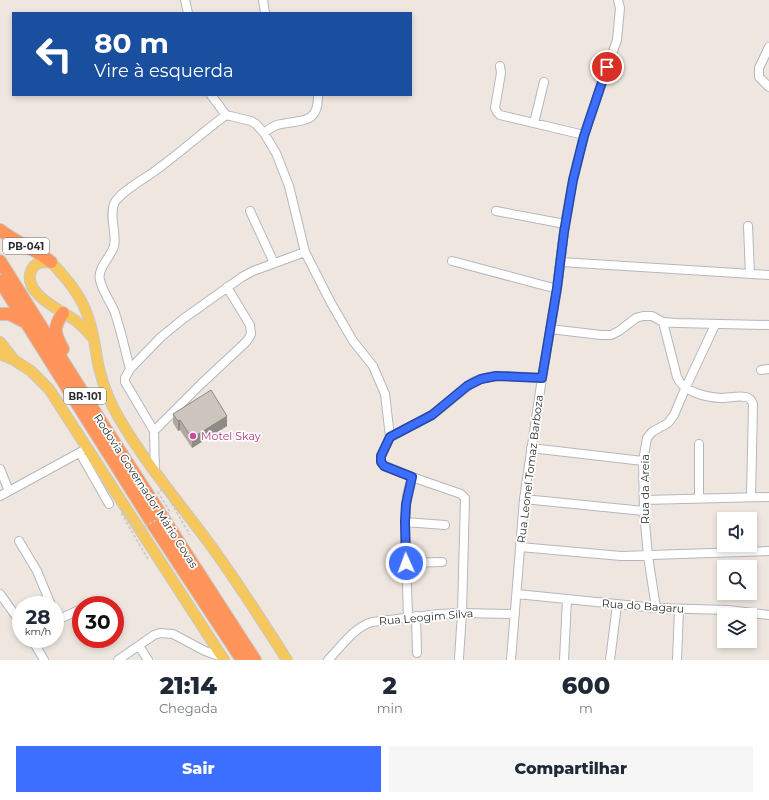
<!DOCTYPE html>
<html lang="pt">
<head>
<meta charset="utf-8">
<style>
  body { margin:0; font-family:Montserrat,sans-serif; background:#f6f6f7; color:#1f2937; height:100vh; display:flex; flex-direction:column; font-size:15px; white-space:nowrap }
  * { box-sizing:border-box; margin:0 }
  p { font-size:13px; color:#747a83 }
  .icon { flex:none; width:22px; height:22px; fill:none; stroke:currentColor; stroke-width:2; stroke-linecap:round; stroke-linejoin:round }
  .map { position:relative; height:660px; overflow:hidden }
  .side { display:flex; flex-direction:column; background:#fff; flex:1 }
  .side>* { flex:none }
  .top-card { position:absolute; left:12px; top:12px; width:400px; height:84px; border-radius:0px; box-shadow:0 2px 6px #0003; background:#1a4fa0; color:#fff; overflow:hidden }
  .tools { position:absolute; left:717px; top:512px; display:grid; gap:8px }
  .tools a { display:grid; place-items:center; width:40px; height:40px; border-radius:0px; background:#fff; box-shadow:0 2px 6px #0003; font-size:20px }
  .speed { position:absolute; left:12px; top:596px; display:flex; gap:8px; font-size:20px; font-weight:700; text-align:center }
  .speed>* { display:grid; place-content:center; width:52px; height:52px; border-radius:50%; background:#fff; box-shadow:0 2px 6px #0003; line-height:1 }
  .speed small { font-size:10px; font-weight:400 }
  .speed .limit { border:6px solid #d22; background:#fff; color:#111 }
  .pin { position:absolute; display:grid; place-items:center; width:34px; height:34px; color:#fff; margin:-17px; border:2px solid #fff; border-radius:50%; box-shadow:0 1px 4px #0007 }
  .me { position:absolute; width:44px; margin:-22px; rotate:358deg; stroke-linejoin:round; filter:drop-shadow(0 0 3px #0008) }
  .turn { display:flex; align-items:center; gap:14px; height:84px; padding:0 16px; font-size:18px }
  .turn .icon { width:52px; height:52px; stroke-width:2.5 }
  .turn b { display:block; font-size:28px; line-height:34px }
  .eta { display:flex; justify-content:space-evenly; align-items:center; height:68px; text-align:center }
  .eta b { font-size:24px; font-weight:800; line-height:28px }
  .button { display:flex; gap:8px; margin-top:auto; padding:8px 16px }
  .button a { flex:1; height:46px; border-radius:0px; background:#3c6fff; color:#fff; font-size:16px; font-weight:800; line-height:46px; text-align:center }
  .button a+a { background:#f6f6f7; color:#1f2937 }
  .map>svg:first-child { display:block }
</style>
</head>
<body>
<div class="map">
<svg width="769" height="660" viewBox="0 0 769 660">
  <rect width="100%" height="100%" fill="#efe7df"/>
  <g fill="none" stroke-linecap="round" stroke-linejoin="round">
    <g stroke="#b3b7c1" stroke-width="10">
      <path id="minor" d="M185 0 188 13
        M263 0 265 13
        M769 47 759 68V77L769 87
        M500 66 501 73 495 108 497 112 500 115 584 135
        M211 95 226 115 251 121 256 124 264 133 276 153 289 186 305 252 331 303 353 341 373 366 385 394 390 437
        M534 123 544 82
        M264 133C268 130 273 126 277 125 299 119 319 126 318 95
        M250 211 274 263
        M496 211 565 224
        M748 226 750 274
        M452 261 557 289
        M561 262 769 275
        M663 322 677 377C683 392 705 397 721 398 729 398 738 395 746 397 750 398 751 400 753 404L751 497
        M550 329 601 335H611L619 331 636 318 643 316H652L663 322 677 323 769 325
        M130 369C125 350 121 331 115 313 111 302 102 291 100 280 97 268 111 257 114 246 117 233 109 217 114 204 119 192 148 177 159 168 182 151 203 132 226 115
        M761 370 769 369
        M154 431 125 382V378L130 369 161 337 183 319 242 277 253 271 305 252
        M699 444V498
        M531 448 643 461
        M80 453 109 504
        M0 469 9 491
        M155 472 154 431 201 384 245 343 249 338 251 334 250 325 227 287
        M0 496 88 448
        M524 499 644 511
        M644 500 769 497
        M405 522 445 525
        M19 541 37 571 51 605
        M520 547 621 556 769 551
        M406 563 442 562
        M0 594 21 623
        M517 594 656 608 728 610 769 615
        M656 608 648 556 644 511 643 461 647 438 652 432 668 423 674 415 685 389 715 325
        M416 616 417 653
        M408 618 405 522 407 495 412 477
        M55 621 79 610
        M32 639 44 660
        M139 646 148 660
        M459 658 462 613 465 498 461 494 412 477 385 466 381 462V456L390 437 432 415 473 382C494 372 519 377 542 378
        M118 660 154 635 160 633 173 634 205 651 222 657
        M328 660C341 647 354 627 372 622L439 614 462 613 515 614
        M511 660 524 499 542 378 557 289 565 224 573 180 584 135 617 40 620 8 618 0
        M564 660 567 599
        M610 660 617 605
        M677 660 679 609"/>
    </g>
    <g stroke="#c8c8c8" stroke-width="12">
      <path id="major" d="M93 338C88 332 82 326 76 321 63 311 22 294 31 271 34 262 43 262 51 262 66 278 80 294 87 314 94 331 95 350 99 368 103 385 110 403 119 418 144 461 176 499 206 539 235 578 261 619 287 660
        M0 342 14 360
        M0 354 14 360 31 371 49 389 224 660"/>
    </g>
    <g stroke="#c8c8c8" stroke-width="14">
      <path id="highway" d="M0 230C16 243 36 249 51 262
        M0 261 105 428 255 660
        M0 281 154 526 242 660
        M63 313C52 329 55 334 63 349
        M0 314H9L25 322"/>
    </g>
    <use href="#minor" stroke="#fff" stroke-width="8"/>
    <use href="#major" stroke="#f6c75d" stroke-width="10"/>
    <use href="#highway" stroke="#ff955a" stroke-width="12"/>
    <path stroke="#c8c8c8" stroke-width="1.5" stroke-dasharray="3 2" stroke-linecap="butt" d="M148 559 121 513 125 511 137 531 170 512 158 492 163 489 190 535"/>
  </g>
  <path fill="#afa9a3" d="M173 414 227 426 192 448 180 430 178 431 173 423Z"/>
  <path fill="#8e8a85" d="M227 416V426L192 448V438Z
    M180 420V430L178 431V421Z"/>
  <path fill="#cbc5be" stroke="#8e8a85" d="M211 390 227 416 192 438 180 420 178 421 173 414Z"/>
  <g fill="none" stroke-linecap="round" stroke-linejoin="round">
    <g stroke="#2748a6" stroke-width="10">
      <path id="route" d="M406 563 405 522 406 504 412 477 384 466 381 462V456L390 437 432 415 467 386 481 379 496 376 542 378 557 288 564 232 573 180 584 136 607 67"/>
    </g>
    <use href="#route" stroke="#3c6fff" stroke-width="7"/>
  </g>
  <circle fill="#d1479c" stroke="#fff" stroke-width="1.5" cx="193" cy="436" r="4"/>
  <g text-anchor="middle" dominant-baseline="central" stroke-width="3.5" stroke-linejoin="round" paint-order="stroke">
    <g fill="#fff" stroke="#6c6c6c" stroke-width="1">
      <rect x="3" y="238" width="46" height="16" rx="3"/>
      <rect x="64" y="388" width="42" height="16" rx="3"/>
    </g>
    <g font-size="10" font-weight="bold" fill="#2d2d2d">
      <text x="26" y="246">PB-041</text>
      <text x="85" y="396">BR-101</text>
    </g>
    <g font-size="11" fill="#b23c85" stroke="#fff" text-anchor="start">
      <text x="201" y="436">Motel Skay</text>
    </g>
    <g font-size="11" fill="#2d2d2d" stroke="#fff">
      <text transform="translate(530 469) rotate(-83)">Rua Leonel Tomaz Barboza</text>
      <text transform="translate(645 489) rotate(-90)">Rua da Areia</text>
      <text transform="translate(146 491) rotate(57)">Rodovia Governador Mário Covas</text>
      <text transform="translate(643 606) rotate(4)">Rua do Bagaru</text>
      <text transform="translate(426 617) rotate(-5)">Rua Leogim Silva</text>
    </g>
  </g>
</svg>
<div class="tools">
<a><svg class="icon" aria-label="sound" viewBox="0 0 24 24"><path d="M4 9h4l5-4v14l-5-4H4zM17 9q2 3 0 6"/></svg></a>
<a><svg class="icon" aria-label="search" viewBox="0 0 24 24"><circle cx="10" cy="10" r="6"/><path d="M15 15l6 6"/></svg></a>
<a><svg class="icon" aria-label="layers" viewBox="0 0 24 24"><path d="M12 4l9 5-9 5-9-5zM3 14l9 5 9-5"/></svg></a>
</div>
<div class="speed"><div>28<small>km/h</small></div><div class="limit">30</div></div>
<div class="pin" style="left:607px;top:67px;background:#d93025"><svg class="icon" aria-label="arrive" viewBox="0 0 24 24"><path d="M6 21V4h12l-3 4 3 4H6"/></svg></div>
<svg class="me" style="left:406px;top:563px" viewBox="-20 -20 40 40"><circle r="17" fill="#3c6fff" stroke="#fff" stroke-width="3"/><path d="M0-11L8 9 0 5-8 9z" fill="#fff"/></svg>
<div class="top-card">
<div class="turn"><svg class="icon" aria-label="left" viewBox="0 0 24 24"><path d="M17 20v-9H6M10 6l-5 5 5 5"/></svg><div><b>80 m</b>Vire à esquerda</div></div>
</div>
</div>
<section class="side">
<div class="eta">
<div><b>21:14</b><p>Chegada</p></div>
<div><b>2</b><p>min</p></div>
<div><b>600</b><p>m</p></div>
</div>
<div class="button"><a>Sair</a><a>Compartilhar</a></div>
</section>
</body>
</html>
